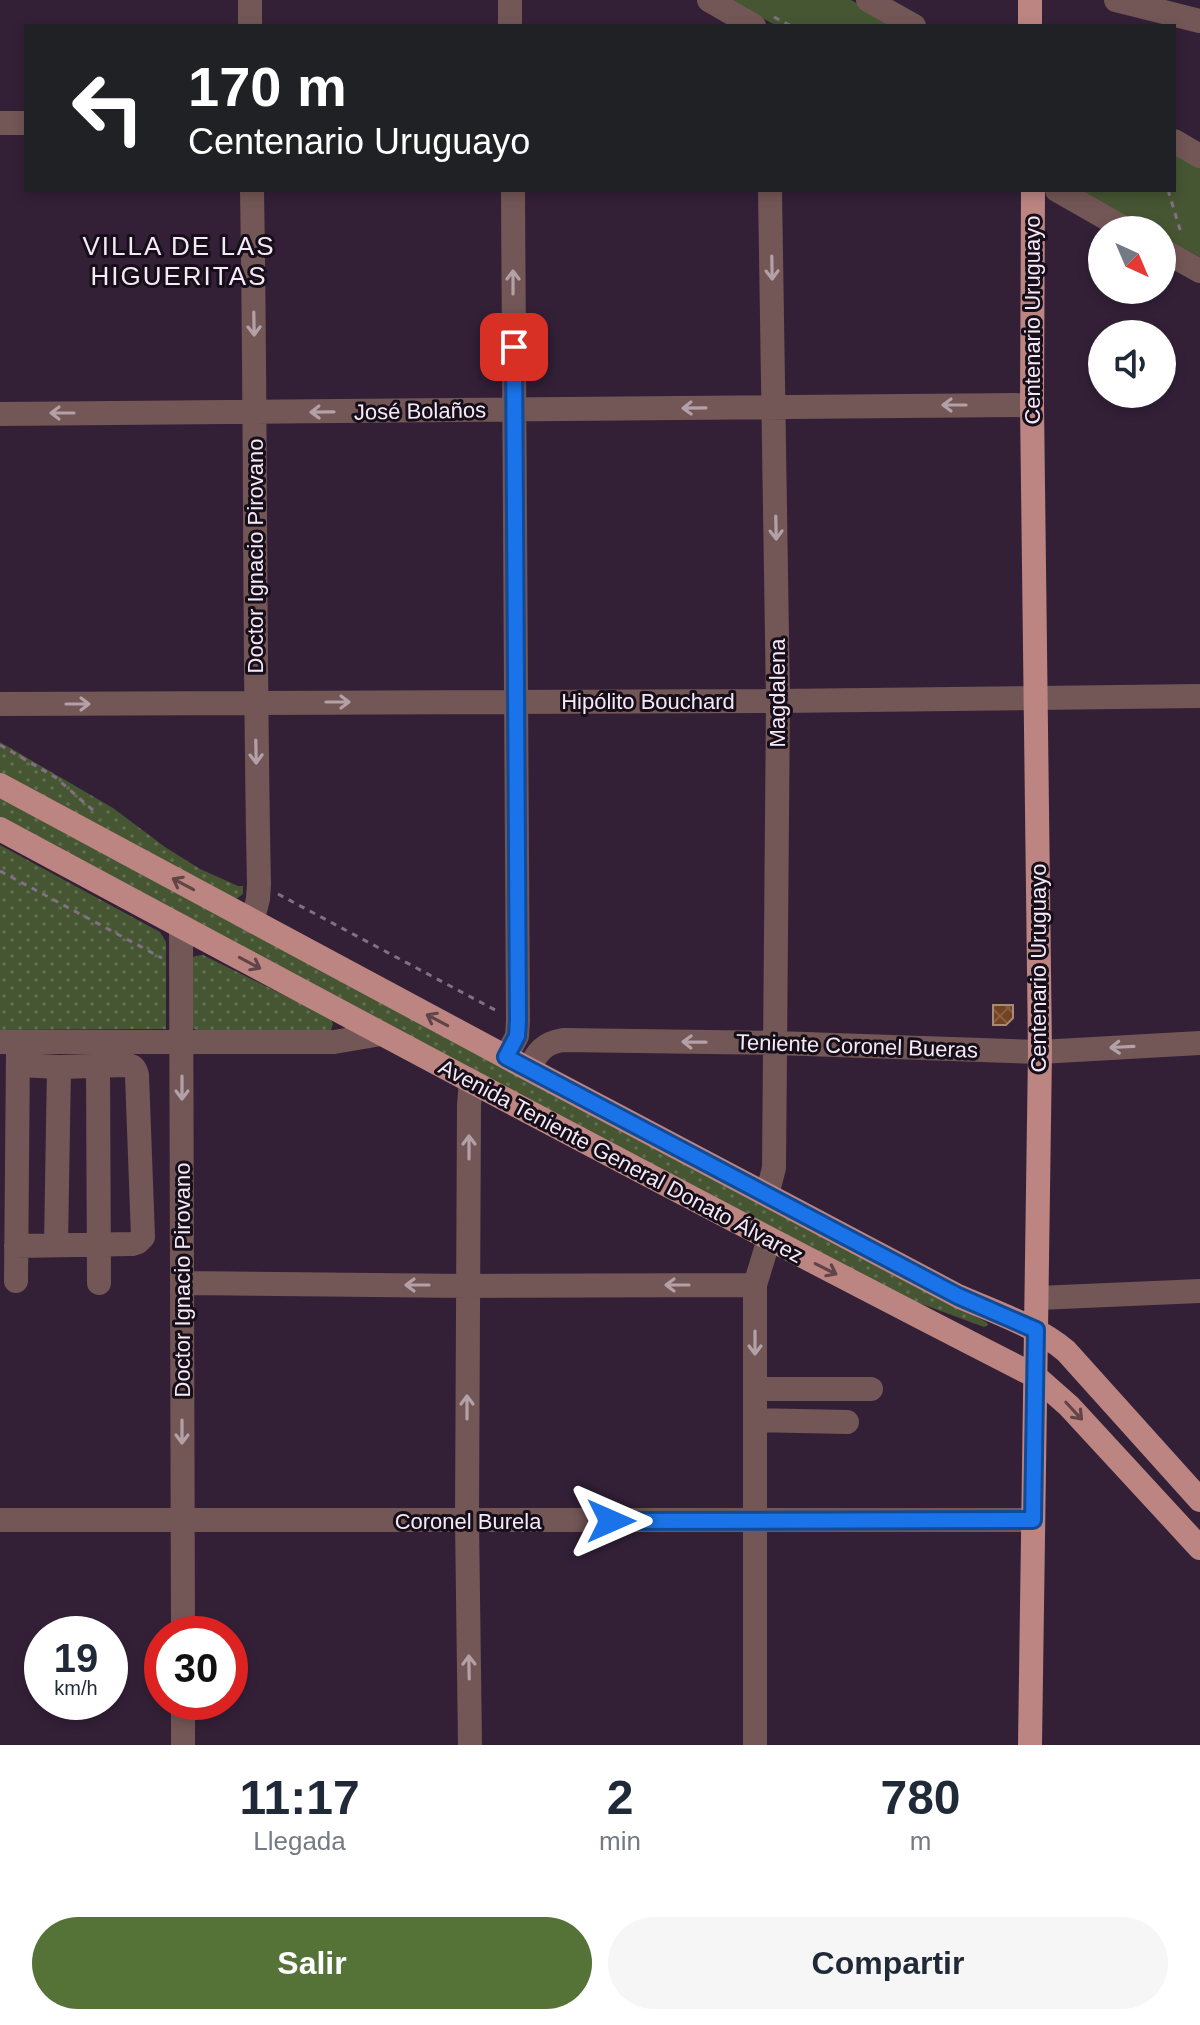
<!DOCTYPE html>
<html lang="es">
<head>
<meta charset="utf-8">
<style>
  body { margin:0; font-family:Arial,sans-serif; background:#f6f6f7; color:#1f2937; height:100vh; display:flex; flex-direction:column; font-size:30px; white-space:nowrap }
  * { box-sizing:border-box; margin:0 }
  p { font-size:26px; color:#747a83 }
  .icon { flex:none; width:44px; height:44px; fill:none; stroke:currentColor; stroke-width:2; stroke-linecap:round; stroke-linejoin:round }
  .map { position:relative; height:1745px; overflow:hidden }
  .drawer { display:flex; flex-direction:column; background:#fff; flex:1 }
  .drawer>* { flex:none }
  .hud { position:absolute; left:24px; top:24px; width:1152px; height:168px; border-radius:0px; box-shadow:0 4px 12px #0003; background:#202124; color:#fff; overflow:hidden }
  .needle { width:52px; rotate:136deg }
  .fabs { position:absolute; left:1088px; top:216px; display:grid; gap:16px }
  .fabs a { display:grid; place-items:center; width:88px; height:88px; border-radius:50%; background:#fff; box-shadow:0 4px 12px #0003; font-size:40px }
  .speed { position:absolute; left:24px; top:1616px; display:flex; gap:16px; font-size:40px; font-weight:700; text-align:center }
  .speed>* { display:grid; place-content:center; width:104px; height:104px; border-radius:50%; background:#fff; box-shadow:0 4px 12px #0003; line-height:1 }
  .speed small { font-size:20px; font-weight:400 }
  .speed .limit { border:12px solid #d22; background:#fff; color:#111 }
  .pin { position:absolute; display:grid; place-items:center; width:68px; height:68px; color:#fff; margin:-34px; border-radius:16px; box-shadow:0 4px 12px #0006 }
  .me { position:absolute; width:88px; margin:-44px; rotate:90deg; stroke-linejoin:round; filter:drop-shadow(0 0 6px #0008) }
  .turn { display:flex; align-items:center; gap:28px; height:168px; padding:0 32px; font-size:36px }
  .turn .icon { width:104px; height:104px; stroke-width:2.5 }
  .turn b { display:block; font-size:56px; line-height:68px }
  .eta { display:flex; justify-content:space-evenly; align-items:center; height:136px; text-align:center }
  .eta b { font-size:48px; font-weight:800; line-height:56px }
  .button { display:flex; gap:16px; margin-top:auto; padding:16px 32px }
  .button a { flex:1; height:92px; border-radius:48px; background:#557237; color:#fff; font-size:32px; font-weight:800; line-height:92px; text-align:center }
  .button a+a { background:#f6f6f7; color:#1f2937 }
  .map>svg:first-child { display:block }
</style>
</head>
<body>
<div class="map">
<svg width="1200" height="1745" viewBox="0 0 1200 1745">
  <defs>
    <pattern id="grass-dots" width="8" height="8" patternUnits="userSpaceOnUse" patternTransform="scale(2)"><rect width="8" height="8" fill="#465633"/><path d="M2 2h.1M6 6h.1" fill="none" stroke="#616e51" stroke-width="1.8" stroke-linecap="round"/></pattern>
    <pattern id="building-cross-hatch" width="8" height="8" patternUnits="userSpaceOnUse" patternTransform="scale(2)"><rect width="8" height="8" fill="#724222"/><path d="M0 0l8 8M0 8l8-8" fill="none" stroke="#875d43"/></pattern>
  </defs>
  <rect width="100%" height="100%" fill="#332037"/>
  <path fill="url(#grass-dots)" d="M0 742 113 808 165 847 200 869 238 886H243V894L236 899 229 898 0 773Z
    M0 798 986 1322 988 1325 984 1327 892 1293 0 818Z
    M0 845 160 932 166 942V1029L0 1030Z
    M203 955 330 1018 333 1024 330 1033H202L193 1028 191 959 195 956Z"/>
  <path fill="#465633" d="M730 0H851L897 26H777Z
    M1174 151 1200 165V257L1162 237V230H1149L1073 190H1174Z"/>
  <path fill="url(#building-cross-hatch)" stroke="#a88975" stroke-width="2" d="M993 1005H1013V1018L1006 1025H993Z"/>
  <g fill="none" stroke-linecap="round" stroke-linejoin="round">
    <path stroke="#817084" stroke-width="3" stroke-dasharray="6 6" stroke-linecap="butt" d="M774 17 791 26
      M1168 190 1182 236
      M1145 219 1163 229
      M0 745 55 777 95 812
      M0 871 162 958
      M278 894 497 1011"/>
    <path stroke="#735756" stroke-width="24" d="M250 0V26
      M510 0V26
      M709 0 754 26
      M868 0 914 26
      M1116 0 1200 21
      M0 123H26
      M1174 141 1200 156
      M252 190C256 421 254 652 259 884L258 899 252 922
      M1057 190 1127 230
      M1162 250 1200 271
      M0 414 1032 405
      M0 704 778 701 1200 696
      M181 926 183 1634
      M0 1042H334L381 1034
      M506 1057 517 1036 518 1021 513 190
      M98 1066 99 1283
      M529 1069C537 1052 544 1043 563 1040L776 1043 1040 1052 1200 1043
      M767 1195 774 1168 778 701 770 190
      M56 1245 59 1067
      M16 1246 132 1244 138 1242 143 1237 137 1075C135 1067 133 1066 126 1065L59 1067 19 1065
      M16 1281 18 1052
      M182 1283 468 1286 755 1285
      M1038 1298 1200 1291
      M755 1389H871
      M755 1420 847 1422
      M0 1520H1033
      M183 1702V1745
      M470 1745 467 1521 469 1105 471 1080
      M755 1745V1285L769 1239"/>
    <path stroke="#bc8582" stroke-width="24" d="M1030 26V0
      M0 785 506 1057 958 1296C994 1312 1035 1325 1066 1351L1200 1500
      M0 829C344 1014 687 1198 1035 1376L1069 1406 1200 1548
      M1030 1745 1040 1052 1032 405 1033 190"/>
  </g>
  <defs><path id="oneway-shaft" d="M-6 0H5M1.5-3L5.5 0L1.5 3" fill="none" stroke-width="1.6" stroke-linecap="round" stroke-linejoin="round" transform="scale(2)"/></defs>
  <g stroke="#b4a0a7">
    <use href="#oneway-shaft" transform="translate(772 268) rotate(89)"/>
    <use href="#oneway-shaft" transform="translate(513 282) rotate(-90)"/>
    <use href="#oneway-shaft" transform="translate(254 324) rotate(89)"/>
    <use href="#oneway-shaft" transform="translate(954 405) rotate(180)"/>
    <use href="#oneway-shaft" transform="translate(694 408) rotate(179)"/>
    <use href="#oneway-shaft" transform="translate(322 412) rotate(179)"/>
    <use href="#oneway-shaft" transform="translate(62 413) rotate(180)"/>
    <use href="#oneway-shaft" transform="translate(776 528) rotate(89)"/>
    <use href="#oneway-shaft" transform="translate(338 702)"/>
    <use href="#oneway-shaft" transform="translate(78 704)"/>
    <use href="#oneway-shaft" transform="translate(256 752) rotate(89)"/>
    <use href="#oneway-shaft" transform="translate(694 1042) rotate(-179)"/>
    <use href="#oneway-shaft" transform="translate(1122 1047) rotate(177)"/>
    <use href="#oneway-shaft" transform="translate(182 1088) rotate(90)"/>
    <use href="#oneway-shaft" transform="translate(469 1147) rotate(-90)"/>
    <use href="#oneway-shaft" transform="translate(417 1285) rotate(-180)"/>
    <use href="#oneway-shaft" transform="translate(677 1285) rotate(180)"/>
    <use href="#oneway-shaft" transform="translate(755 1343) rotate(90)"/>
    <use href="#oneway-shaft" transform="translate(467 1407) rotate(-90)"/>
    <use href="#oneway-shaft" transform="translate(182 1432) rotate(90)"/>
    <use href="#oneway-shaft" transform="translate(469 1667) rotate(-91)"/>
  </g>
  <g stroke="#614448">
    <use href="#oneway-shaft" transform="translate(183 884) rotate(-152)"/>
    <use href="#oneway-shaft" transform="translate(250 963) rotate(28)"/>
    <use href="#oneway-shaft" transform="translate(437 1020) rotate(-152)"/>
    <use href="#oneway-shaft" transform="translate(826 1269) rotate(27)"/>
    <use href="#oneway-shaft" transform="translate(1074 1411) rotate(47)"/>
  </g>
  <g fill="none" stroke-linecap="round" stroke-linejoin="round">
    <g stroke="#114b97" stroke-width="20">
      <path id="route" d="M514 347 518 1021 517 1036 506 1057 958 1296 1036 1330 1033 1520 611 1521"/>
    </g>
    <use href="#route" stroke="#1a73e8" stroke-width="14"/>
  </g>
  <g text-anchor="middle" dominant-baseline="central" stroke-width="6" stroke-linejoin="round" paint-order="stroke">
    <g font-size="22" fill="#f5e9f8" stroke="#160e18">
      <text transform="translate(1032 320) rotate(-90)">Centenario Uruguayo</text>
      <text transform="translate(420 411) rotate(-1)">José Bolaños</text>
      <text transform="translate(255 556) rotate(-90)">Doctor Ignacio Pirovano</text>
      <text transform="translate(777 693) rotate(-90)">Magdalena</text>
      <text x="648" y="701">Hipólito Bouchard</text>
      <text transform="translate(1038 968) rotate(-90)">Centenario Uruguayo</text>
      <text transform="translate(857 1046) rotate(2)">Teniente Coronel Bueras</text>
      <text transform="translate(621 1161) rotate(28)">Avenida Teniente General Donato Álvarez</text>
      <text transform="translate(182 1280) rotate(-90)">Doctor Ignacio Pirovano</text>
      <text x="468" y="1521">Coronel Burela</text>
    </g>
    <g font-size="26" letter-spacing="2" fill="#f5e9f8" stroke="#160e18">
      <text x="179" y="246">VILLA DE LAS<tspan x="179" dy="30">HIGUERITAS</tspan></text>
    </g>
  </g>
</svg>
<div class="fabs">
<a><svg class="needle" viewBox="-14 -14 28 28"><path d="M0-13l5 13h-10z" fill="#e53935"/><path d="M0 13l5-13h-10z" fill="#747a83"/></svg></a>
<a><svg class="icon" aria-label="sound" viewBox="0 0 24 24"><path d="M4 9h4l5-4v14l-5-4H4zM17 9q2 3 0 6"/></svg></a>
</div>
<div class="speed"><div>19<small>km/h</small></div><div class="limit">30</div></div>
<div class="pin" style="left:514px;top:347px;background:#d93025"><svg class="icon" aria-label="arrive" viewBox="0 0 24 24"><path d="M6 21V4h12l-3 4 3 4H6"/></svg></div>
<svg class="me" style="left:611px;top:1521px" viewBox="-20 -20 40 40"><path d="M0-17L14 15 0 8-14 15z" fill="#1a73e8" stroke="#fff" stroke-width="4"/></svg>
<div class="hud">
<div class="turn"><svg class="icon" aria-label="left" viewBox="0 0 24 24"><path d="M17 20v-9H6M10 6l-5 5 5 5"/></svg><div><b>170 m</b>Centenario Uruguayo</div></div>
</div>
</div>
<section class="drawer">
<div class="eta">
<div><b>11:17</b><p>Llegada</p></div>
<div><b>2</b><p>min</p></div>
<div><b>780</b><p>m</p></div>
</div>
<div class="button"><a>Salir</a><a>Compartir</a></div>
</section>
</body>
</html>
